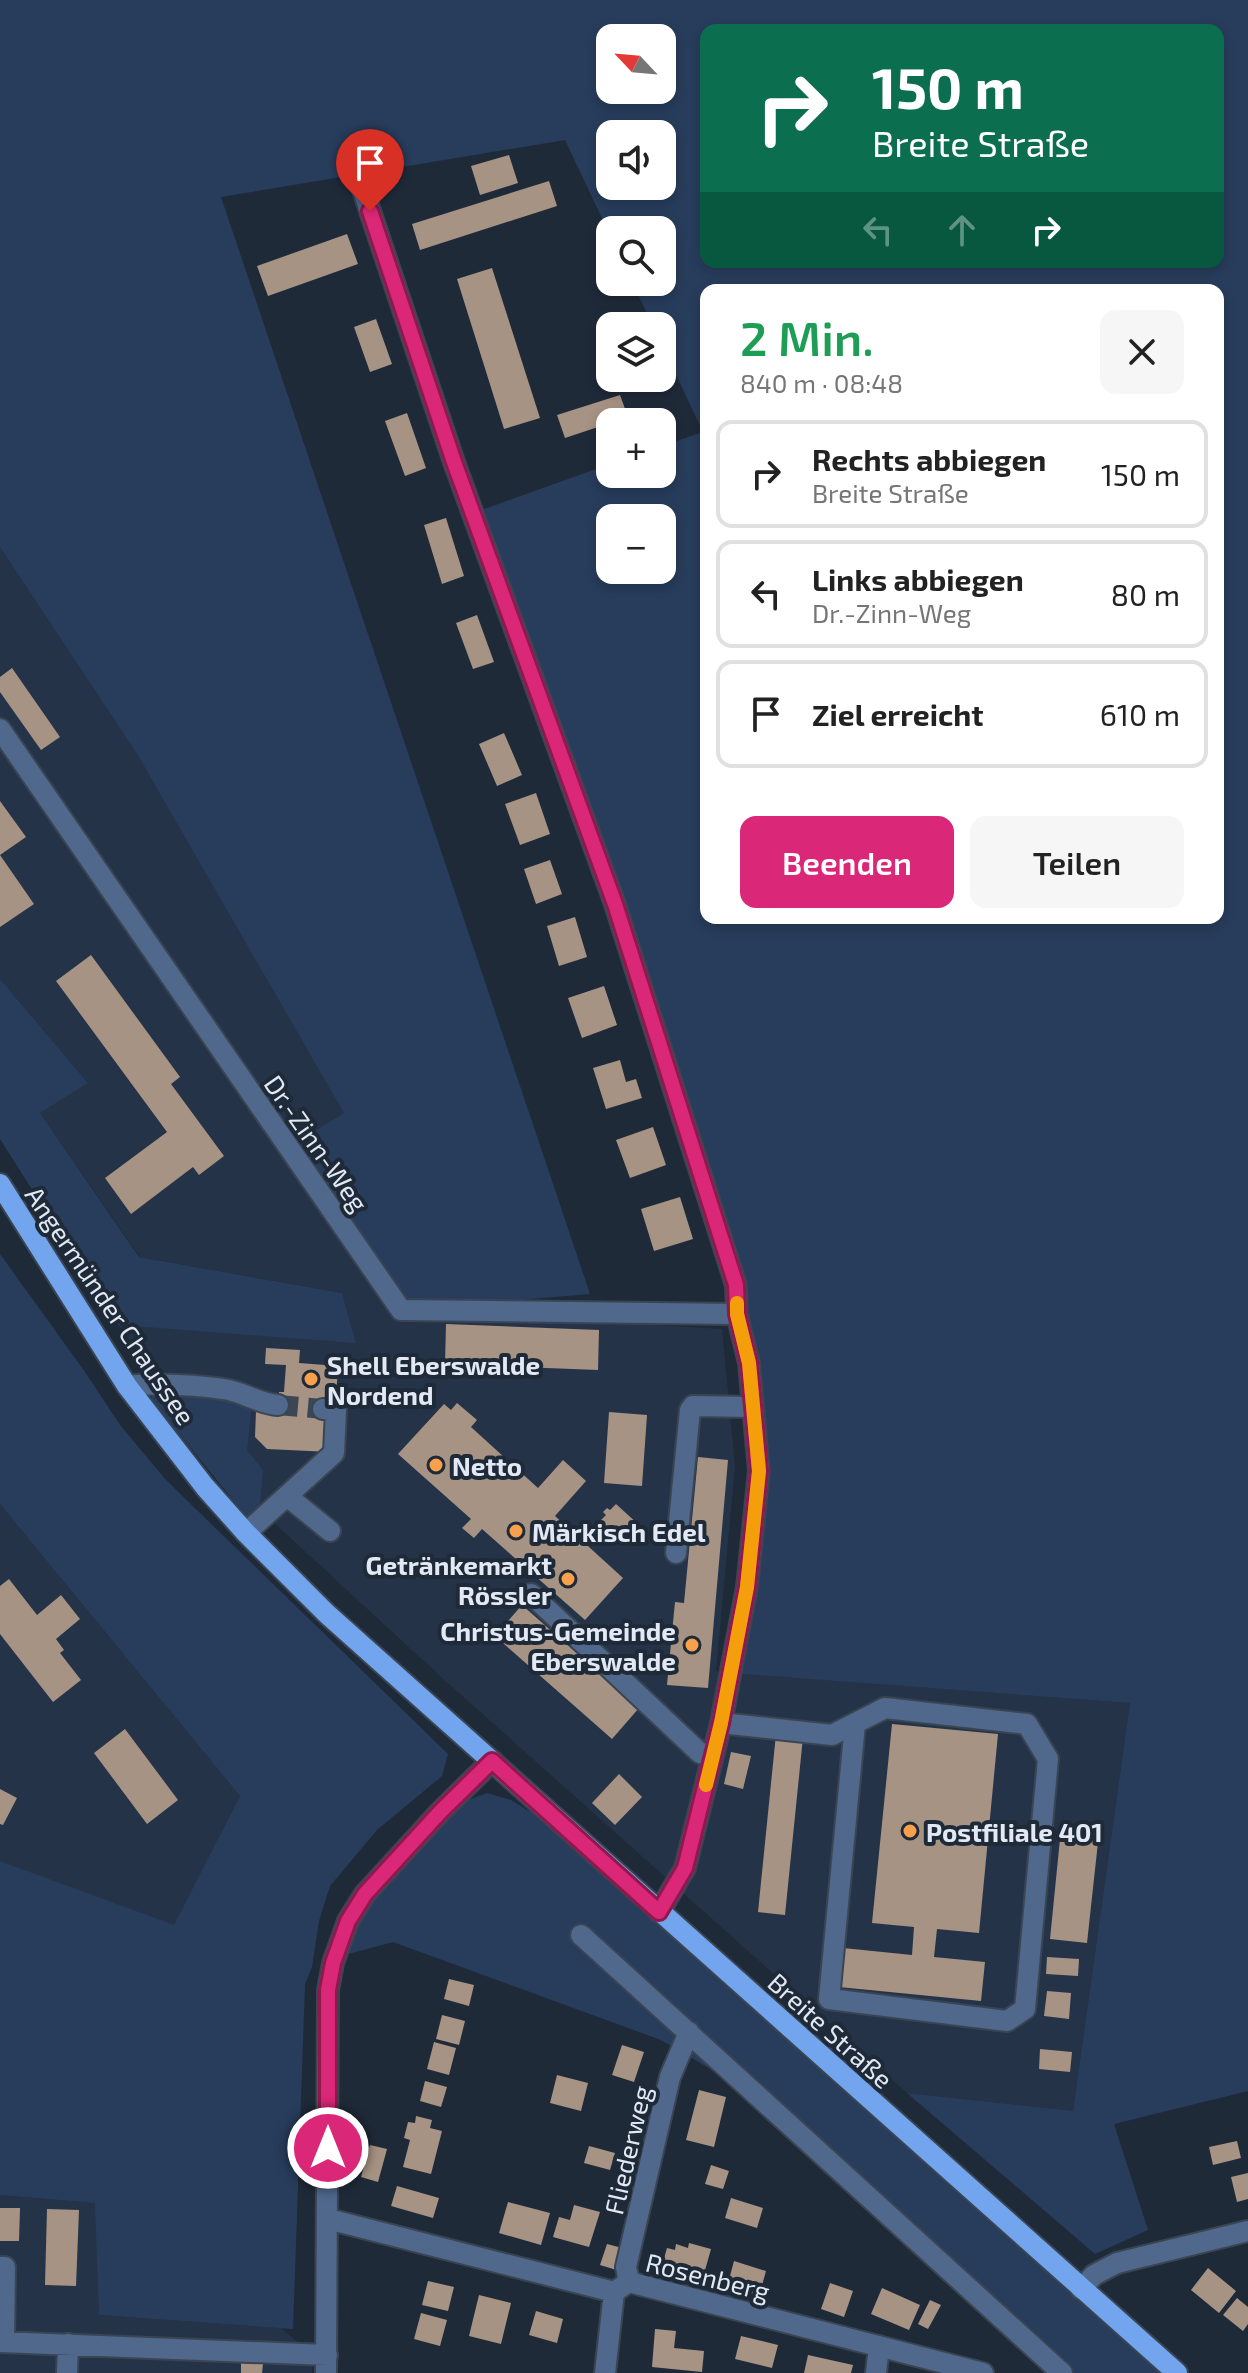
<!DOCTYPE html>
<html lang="de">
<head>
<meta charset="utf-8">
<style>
  body { margin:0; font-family:"Exo 2",sans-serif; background:#f6f6f6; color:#222; height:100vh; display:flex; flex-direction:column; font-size:30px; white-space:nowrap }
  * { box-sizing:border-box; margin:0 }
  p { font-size:26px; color:#767676 }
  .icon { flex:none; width:44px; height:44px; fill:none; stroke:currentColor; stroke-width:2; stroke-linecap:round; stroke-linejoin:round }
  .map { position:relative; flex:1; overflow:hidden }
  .side { position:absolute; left:700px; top:284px; width:524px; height:640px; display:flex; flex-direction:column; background:#fff; border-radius:16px; box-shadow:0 4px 12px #0003 }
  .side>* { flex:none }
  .guide { position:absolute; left:700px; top:24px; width:524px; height:244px; border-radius:16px; box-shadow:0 4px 12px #0003; background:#0b6e4f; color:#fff; overflow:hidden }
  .needle { width:52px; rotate:296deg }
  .buttons { position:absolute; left:596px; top:24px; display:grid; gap:16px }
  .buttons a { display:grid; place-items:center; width:80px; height:80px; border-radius:16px; background:#fff; box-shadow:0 4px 12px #0003; font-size:40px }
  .pin { position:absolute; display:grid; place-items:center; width:68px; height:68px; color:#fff; margin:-82px -34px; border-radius:50% 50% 50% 0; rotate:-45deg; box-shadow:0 0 8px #0007 }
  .pin .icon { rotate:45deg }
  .me { position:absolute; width:88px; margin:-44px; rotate:0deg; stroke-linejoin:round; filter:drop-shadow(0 0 6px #0008) }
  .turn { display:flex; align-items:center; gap:28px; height:168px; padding:0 40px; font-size:36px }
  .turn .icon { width:104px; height:104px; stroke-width:2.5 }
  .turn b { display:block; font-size:56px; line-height:68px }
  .lanes { display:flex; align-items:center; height:76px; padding:0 40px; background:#0003; justify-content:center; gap:40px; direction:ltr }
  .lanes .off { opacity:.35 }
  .round { display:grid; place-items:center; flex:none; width:84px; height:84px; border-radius:16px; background:#f6f6f6 }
  .overview { display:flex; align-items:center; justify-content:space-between; height:136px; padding:0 40px }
  h1 { font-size:48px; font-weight:600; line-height:60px; color:#1e9e55 }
  .cta { display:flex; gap:16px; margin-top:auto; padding:16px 40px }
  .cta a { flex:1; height:92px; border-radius:16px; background:#db2777; color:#fff; font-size:32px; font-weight:600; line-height:92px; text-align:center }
  .cta a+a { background:#f6f6f6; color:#222 }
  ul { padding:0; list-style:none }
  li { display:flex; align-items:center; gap:24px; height:108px; margin:0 16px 12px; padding:0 24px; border:4px solid #e0e0e0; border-radius:16px }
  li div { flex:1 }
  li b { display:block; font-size:30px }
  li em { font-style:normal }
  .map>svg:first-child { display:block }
</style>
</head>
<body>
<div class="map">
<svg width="1248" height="2373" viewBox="0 0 1248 2373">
  <rect width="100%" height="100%" fill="#1f2a39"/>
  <path fill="#253349" d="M0 547 137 754 345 1114 289 1147 401 1310 722 1329 735 1466 716 1671 1130 1703 1073 2111 907 2093 439 1675 245 1496 165 1403 147 1362 118 1325 356 1342 342 1293 140 1257 40 1113 88 1083 0 979Z
    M0 1504 240 1796 174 1926 0 1861Z
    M0 2195 96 2203 99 2315 281 2328 312 2354V2373H0Z"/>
  <path fill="#283d5c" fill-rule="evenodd" d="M0 0H1248V2091L1114 2124 1148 2230 1095 2254 907 2093 1073 2111 1130 1703 731 1673 759 1471 736 1285 473 513 610 464V474H662V446L703 432 662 345V326H653L632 282H662V230H610V235L565 140 221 197 590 1294 401 1310 288 1148 344 1113 137 754 0 547ZM706 30H1218V262H706ZM610 38H662V90H610ZM610 134H662V186H610ZM706 290H1218V918H706ZM610 518H662V570H610Z
    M0 979 88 1083 40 1113 139 1257 342 1293 356 1343 118 1325 0 1139Z
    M0 1254 85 1372 120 1425 166 1480 448 1754 442 1776 377 1830 330 1886 319 1921 312 1967 305 1984 293 2329 99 2315 95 2203 0 2195V1861L174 1925 240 1796 0 1504Z
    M155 1389 252 1403 247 1450 263 1470 259 1515 246 1516 151 1399Z
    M487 1793 511 1800 537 1816 1164 2373H1052L721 2075 661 2040 393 1942 345 1955 356 1925 403 1861 463 1802Z"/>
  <path fill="#a79383" d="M509 155 518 183 480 195 471 166Z
    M549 181 557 206 420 250 412 224Z
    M347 234 358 264 268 296 257 266Z
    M492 268 540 418 504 429 457 279Z
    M376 319 392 364 370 372 354 327Z
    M620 395 628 417 565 438 557 415Z
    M407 413 426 468 405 476 385 421Z
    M446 518 464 576 442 584 424 525Z
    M477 615 494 662 473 669 456 623Z
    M12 668 60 737 41 750 0 692V677Z
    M504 733 522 775 497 786 479 744Z
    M536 793 550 834 520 845 505 804Z
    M0 801 26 837 0 855 34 904 0 927Z
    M550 860 562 894 536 904 524 869Z
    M575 917 587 957 559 966 547 926Z
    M91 955 180 1077 171 1084 224 1156 199 1175 193 1167 131 1214 105 1178 167 1132 56 981Z
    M604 986 617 1025 582 1038 568 998Z
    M620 1060 626 1082 636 1079 642 1098 606 1109 593 1068Z
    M653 1127 666 1165 630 1178 616 1140Z
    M680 1197 693 1239 654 1251 641 1209Z
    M446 1324 599 1330 598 1370 445 1364Z
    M266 1348 300 1350 299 1363 338 1366 336 1398H324L323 1416H332L330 1452 267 1449 255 1437 256 1411 278 1412 279 1392H284L286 1365 265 1364Z
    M457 1403 477 1420 471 1427 538 1488 563 1460 586 1481 555 1516 623 1578 585 1620 482 1529 474 1538 462 1528 471 1519 398 1454 444 1404 451 1410Z
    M609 1412 647 1415 642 1486 604 1483Z
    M698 1457 728 1460 708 1688 667 1685 675 1602 684 1603Z
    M616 1504 639 1525 623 1542 600 1521 606 1515 603 1512 607 1508 610 1510Z
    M9 1579 37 1615 61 1595 80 1619 56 1639 64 1650 60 1653 81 1680 53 1702 0 1634V1586Z
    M522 1605 639 1708 612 1739 495 1636Z
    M892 1724 998 1734 979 1933 937 1929 934 1957 985 1962 981 2001 839 1987 843 1948 912 1955 914 1927 872 1923Z
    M125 1729 178 1800 147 1824 94 1753Z
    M776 1734 803 1737 785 1915 758 1912Z
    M731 1752 751 1756 743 1789 724 1784Z
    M619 1774 642 1797 615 1825 592 1803Z
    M0 1789 17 1798 3 1825 0 1824Z
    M1061 1829 1099 1833 1087 1943 1050 1939Z
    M1047 1957 1079 1959 1078 1976 1046 1974Z
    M449 1979 474 1985 469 2006 444 1999Z
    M1047 1991 1071 1993 1069 2019 1044 2016Z
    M442 2015 465 2021 459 2045 436 2039Z
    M434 2042 456 2048 449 2075 427 2069Z
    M622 2045 644 2052 634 2082 612 2075Z
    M1040 2049 1072 2052 1070 2072 1039 2069Z
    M557 2075 588 2083 581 2111 550 2103Z
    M425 2081 447 2087 441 2107 420 2101Z
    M699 2090 726 2097 714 2147 686 2140Z
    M416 2116 432 2120 430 2128 442 2131 431 2174 403 2167 410 2140 404 2138 408 2122 415 2123Z
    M1237 2141 1241 2158 1213 2165 1209 2147Z
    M370 2145 387 2149 378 2182 361 2177Z
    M589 2146 615 2153 610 2170 584 2163Z
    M711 2165 729 2171 723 2189 705 2184Z
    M1248 2173V2199L1237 2202 1231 2177Z
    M397 2186 439 2198 433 2218 391 2206Z
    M731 2198 763 2208 757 2228 725 2218Z
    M508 2202 550 2213 541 2245 499 2233Z
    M574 2205 600 2212 589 2247 553 2237 559 2217 570 2220Z
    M0 2208H20L19 2241H0Z
    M47 2209 79 2210 76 2286 45 2285Z
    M689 2243 711 2249 702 2281 661 2269 667 2248 675 2250 676 2244 688 2248Z
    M607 2244 626 2249 620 2271 600 2265Z
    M734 2261 766 2271 759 2296 727 2287Z
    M1208 2268 1236 2291 1219 2313 1191 2290Z
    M428 2281 454 2287 448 2311 422 2305Z
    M830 2283 853 2291 844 2317 821 2309Z
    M882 2288 920 2305 909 2330 871 2314Z
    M479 2295 511 2303 501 2344 469 2336Z
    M1237 2298 1248 2307V2324L1243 2331 1223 2315Z
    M930 2300 941 2305 928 2329 918 2324Z
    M536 2311 563 2319 557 2343 529 2335Z
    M421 2313 447 2320 440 2346 414 2339Z
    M655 2329 676 2331 674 2348 704 2351 702 2372 652 2367Z
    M741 2336 778 2345 772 2368 735 2359Z
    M808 2355 853 2365 851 2373H804Z
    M241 2363 263 2364 262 2373H241Z"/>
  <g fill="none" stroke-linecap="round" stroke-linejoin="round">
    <path stroke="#3c4755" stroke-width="20" stroke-dasharray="20 10" stroke-linecap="butt" d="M278 1405 323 1409"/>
    <g stroke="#3a4553" stroke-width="24">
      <path id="minor" d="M361 184 454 462 615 904 736 1285 737 1314 749 1363 759 1471 747 1587 721 1723 685 1868 659 1912
        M0 729 401 1310 737 1314
        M127 1386C156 1383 201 1385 229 1390 246 1394 261 1404 278 1405
        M287 1496 330 1531
        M246 1533 334 1453 336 1410 323 1409
        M676 1553 690 1410 693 1406 753 1407
        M531 1594 700 1753 713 1755
        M721 1723 832 1735 885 1708 1027 1724 1048 1759 1025 2009 1007 2021 829 1999 855 1724
        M581 1935 1062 2373
        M328 2219 614 2292 629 2282 983 2373
        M0 2267H5L4 2342
        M629 2282 626 2267 670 2077 689 2032
        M1081 2289 1094 2275 1117 2263 1248 2231
        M0 2342 327 2355
        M67 2373 68 2344
        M326 2373 328 1990 333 1963 348 1921 365 1894 441 1811 492 1761
        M605 2373 614 2292
        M876 2373 879 2346"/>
    </g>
    <g stroke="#3a4553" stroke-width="24">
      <path id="major" d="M0 1184 127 1386 205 1487 246 1533 327 1614 1177 2373"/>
    </g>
    <use href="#minor" stroke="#50688c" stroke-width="20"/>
    <use href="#major" stroke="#73a5ef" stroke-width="20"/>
  </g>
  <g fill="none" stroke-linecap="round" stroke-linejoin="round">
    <g stroke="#8e194d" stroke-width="20">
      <path id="route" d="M328 2148V1990L333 1963 348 1921 365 1894 441 1811 492 1761 659 1912 685 1868 721 1723 747 1587 759 1471 749 1363 737 1314 736 1285 615 904 454 462 370 211"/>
    </g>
    <use href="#route" stroke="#db2777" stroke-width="14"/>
    <path stroke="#f59e0b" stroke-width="14" d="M706 1785 721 1723 747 1587 759 1471 749 1363 737 1314V1303"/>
  </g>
  <g fill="#f8a04b" stroke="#1f2a39" stroke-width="3">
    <circle cx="311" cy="1379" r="8"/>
    <circle cx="436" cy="1465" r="8"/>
    <circle cx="516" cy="1531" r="8"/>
    <circle cx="568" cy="1579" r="8"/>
    <circle cx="692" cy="1645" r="8"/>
    <circle cx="910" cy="1831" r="8"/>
  </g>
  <g text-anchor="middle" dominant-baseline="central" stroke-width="8" stroke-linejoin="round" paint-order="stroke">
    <g font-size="26" fill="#e2e9f4" stroke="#1f2a39">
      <text transform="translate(317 1143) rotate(55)">Dr.-Zinn-Weg</text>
      <text transform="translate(111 1305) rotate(56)">Angermünder Chaussee</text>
      <text transform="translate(831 2030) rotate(42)">Breite Straße</text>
      <text transform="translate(627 2150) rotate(-77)">Fliederweg</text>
      <text transform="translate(708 2276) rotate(14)">Rosenberg</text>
    </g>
    <g font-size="26" font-weight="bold" fill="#e2e9f4" stroke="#1f2a39" text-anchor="start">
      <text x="327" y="1364">Shell Eberswalde<tspan x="327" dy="30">Nordend</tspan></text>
      <text x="452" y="1465">Netto</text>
      <text x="532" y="1531">Märkisch Edel</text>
      <text x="552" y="1564" text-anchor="end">Getränkemarkt<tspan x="552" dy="30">Rössler</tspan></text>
      <text x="676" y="1630" text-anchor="end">Christus-Gemeinde<tspan x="676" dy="30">Eberswalde</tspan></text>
      <text x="926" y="1831">Postfiliale 401</text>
    </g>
  </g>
</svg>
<div class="buttons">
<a><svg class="needle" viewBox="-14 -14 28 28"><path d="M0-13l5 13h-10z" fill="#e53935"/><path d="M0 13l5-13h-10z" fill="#767676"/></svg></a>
<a><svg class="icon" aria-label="sound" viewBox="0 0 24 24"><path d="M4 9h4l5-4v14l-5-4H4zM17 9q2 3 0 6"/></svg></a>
<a><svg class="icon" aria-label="search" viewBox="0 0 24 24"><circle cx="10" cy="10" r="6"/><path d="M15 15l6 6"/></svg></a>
<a><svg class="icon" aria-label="layers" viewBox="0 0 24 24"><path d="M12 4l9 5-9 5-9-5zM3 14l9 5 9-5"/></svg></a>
<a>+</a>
<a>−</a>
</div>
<div class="pin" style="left:370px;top:211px;background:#d93025"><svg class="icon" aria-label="arrive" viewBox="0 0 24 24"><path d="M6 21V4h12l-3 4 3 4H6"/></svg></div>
<svg class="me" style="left:328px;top:2148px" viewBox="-20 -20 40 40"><circle r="17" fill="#db2777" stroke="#fff" stroke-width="3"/><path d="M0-11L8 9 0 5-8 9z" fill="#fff"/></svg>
<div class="guide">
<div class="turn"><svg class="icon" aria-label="right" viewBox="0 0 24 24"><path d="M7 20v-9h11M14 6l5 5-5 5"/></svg><div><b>150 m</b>Breite Straße</div></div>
<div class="lanes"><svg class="icon off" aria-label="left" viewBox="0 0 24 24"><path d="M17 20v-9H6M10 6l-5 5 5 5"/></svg><svg class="icon off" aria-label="ahead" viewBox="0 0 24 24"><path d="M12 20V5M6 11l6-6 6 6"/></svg><svg class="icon" aria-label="right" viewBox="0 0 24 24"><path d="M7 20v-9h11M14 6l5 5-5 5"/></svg></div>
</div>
<section class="side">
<div class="overview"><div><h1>2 Min.</h1><p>840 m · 08:48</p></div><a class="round"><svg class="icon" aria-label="close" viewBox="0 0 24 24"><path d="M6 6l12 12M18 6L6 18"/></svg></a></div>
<ul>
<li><svg class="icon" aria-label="right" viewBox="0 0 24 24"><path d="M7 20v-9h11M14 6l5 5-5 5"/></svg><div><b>Rechts abbiegen</b><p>Breite Straße</p></div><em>150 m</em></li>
<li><svg class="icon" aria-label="left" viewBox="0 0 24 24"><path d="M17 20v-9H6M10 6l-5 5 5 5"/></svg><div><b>Links abbiegen</b><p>Dr.-Zinn-Weg</p></div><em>80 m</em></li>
<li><svg class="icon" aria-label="arrive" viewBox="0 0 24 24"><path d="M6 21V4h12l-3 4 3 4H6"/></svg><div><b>Ziel erreicht</b></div><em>610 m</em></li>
</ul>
<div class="cta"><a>Beenden</a><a>Teilen</a></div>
</section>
</div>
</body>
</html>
